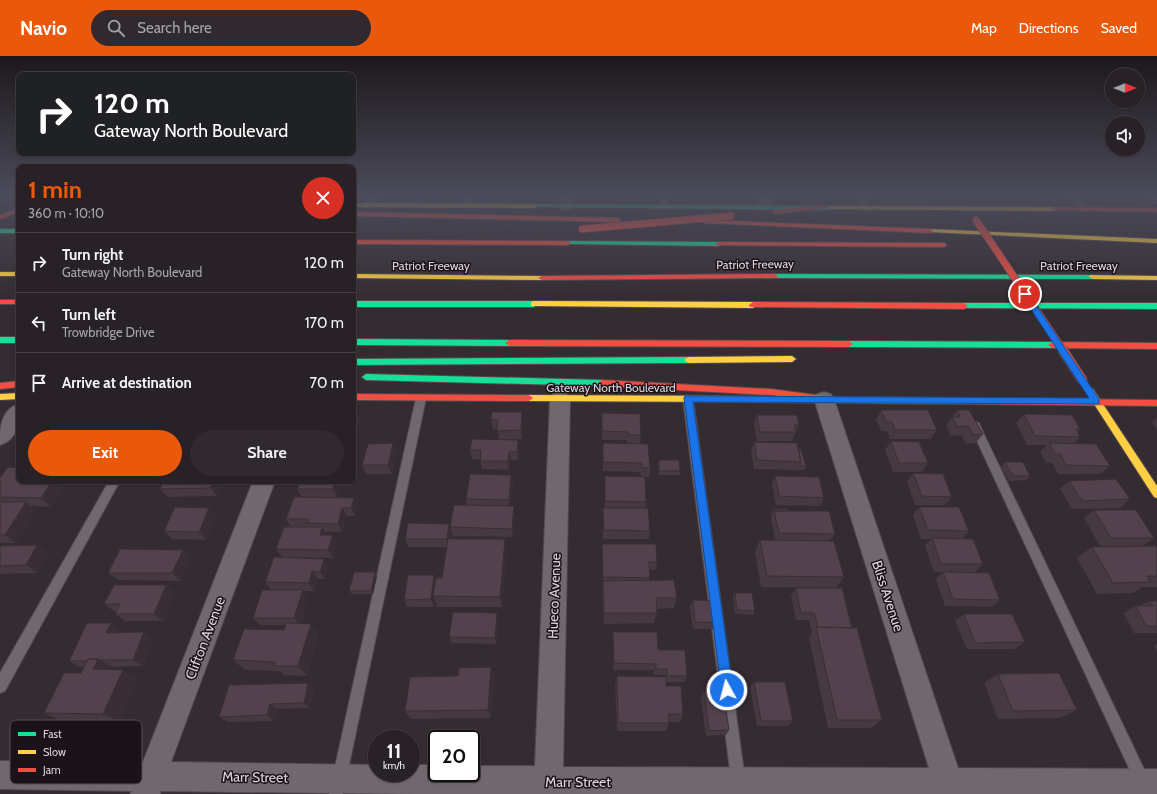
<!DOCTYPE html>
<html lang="en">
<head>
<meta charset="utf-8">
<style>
  body { margin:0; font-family:Cabin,sans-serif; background:#30292e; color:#f1f3f6; height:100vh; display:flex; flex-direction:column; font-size:15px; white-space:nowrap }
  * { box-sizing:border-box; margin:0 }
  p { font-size:13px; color:#a5a3a7 }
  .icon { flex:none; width:22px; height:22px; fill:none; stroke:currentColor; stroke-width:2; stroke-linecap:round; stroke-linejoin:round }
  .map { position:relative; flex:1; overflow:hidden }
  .panel { position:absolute; left:16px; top:108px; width:340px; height:320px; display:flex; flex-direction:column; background:#282126; border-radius:8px; box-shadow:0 1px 3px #0004,0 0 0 1px #443e43 }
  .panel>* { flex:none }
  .banner { position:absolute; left:16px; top:16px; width:340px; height:84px; border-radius:8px; box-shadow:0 1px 3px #0004,0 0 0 1px #443e43; background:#202124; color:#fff; overflow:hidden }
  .needle { width:26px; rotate:90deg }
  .controls { position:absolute; left:1105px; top:12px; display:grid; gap:8px }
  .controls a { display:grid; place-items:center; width:40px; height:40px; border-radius:50%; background:#282126; box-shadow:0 1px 3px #0004,0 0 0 1px #443e43; font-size:20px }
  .speed { position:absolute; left:368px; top:674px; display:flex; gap:8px; font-size:20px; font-weight:700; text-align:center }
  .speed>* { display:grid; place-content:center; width:52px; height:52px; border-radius:50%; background:#282126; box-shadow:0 1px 3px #0004,0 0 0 1px #443e43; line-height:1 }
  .speed small { font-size:10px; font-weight:400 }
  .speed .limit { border:2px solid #111; border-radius:6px; background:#fff; color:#111 }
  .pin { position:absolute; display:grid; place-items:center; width:34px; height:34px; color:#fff; margin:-17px; border:2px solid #fff; border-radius:50%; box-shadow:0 1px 4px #0007 }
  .me { position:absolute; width:44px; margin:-22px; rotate:353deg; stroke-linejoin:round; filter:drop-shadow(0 0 3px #0008) }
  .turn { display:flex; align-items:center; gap:14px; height:84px; padding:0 12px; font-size:18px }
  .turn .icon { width:52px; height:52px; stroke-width:2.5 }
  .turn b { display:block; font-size:28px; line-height:34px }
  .round { display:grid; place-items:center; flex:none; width:42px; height:42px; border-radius:21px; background:#30292e }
  .overview { display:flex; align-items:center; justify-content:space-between; height:68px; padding:0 12px }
  h1 { font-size:24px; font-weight:700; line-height:30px; color:#ea580c }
  .cta { display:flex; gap:8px; margin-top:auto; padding:8px 12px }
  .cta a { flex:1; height:46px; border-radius:24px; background:#ea580c; color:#fff; font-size:16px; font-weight:700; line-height:46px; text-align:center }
  .cta a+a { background:#30292e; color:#f1f3f6 }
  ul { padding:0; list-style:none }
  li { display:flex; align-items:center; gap:12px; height:60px; padding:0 12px; border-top:1px solid #443e43 }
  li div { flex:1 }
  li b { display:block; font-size:15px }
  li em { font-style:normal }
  header { display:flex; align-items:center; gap:24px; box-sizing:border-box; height:56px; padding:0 20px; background:#ea580c; color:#fff }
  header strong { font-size:19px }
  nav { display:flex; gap:22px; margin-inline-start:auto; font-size:14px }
  .search { width:280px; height:36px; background:#30292e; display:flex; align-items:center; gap:10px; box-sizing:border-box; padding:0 14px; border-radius:22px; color:#a5a3a7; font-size:15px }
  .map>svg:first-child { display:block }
</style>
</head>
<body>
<header>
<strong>Navio</strong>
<div class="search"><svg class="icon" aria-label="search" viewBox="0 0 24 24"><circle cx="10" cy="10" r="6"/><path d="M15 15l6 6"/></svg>Search here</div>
<nav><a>Map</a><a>Directions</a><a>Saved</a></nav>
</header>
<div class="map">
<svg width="1157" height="738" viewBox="0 0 1157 738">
  <rect width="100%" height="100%" fill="#352c32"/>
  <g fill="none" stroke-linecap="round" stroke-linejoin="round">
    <g stroke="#534a50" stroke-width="2">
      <path id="lane" d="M465 140H473L471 150 467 152 463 150Z
        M659 140H667L668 153 661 151Z
        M857 140H864L869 152 868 154H862Z
        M1069 140H1076L1087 151V155H1081Z
        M421 338 426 342 343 738H329L416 342Z
        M688 339 693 343 747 738H733L683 343Z
        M975 366 979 367 980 370 1156 738H1141L970 370 971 367Z
        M109 425H120L5 635 0 637V617Z"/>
    </g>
    <g stroke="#534a50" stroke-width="2">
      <path id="street" d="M366 140H380L374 152H364L362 149Z
        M561 140H575L572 153H562L560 150Z
        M756 140H770L773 151 771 154H761Z
        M1147 140H1157V147L1152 146Z
        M560 336 567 338 570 343 563 711 929 712 814 343 817 338 824 336 831 338 834 343 958 712 1157 713V738H413L161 735 160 738H130L132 735 0 733V705L143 706 253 425H275L171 706 377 709V717H411V709H437V717H471V710H535L550 343 553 338Z
        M19 348C19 365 19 383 0 389 0 372 0 354 19 348Z"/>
    </g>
    <g stroke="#534a50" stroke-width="2">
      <path id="fast" d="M535 148 830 150 833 152 830 154 533 151 532 150Z
        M0 173H19V177H0Z
        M568 185 718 186 721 188 718 190 566 188 565 187Z
        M771 218 1093 219 1097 221 1093 223 774 222 770 220Z
        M353 245H534L538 248 534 251H353Z
        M964 247H1157V253L961 252V248Z
        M0 281H19V287H0Z
        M353 283 509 284 513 287 509 290 353 289Z
        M849 285 1052 286 1056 289 1052 292 849 291 845 288Z
        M688 301 692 304 688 307 353 309V303Z
        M366 318 602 324 606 327 602 330 366 324 362 321Z
        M732 340 967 342 971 345 967 348 732 346 728 343Z"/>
    </g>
    <g stroke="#534a50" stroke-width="2">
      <path id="slow" d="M353 147 535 148 538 150 535 152 353 151Z
        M830 150 1054 151 1057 153 1054 155 828 153 827 152Z
        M930 173 1157 183V187L928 176 927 175Z
        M0 216H19V220H0Z
        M353 218 542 220 546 222 542 224 353 222Z
        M1090 219 1157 220V224L1093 223 1089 221Z
        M534 245 753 246 757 249 753 252 531 250V246Z
        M792 300 796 303 792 306 688 307 684 304 688 301Z
        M1090 332 1093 333 1157 430V442L1154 441 1087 337 1086 335Z
        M19 337V343L0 344V338Z
        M529 339 732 340 736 343 732 346 529 345 525 342Z"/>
    </g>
    <g stroke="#534a50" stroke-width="2">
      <path id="jam" d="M826 149 829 151 828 152 775 158 772 156 775 154Z
        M1054 151 1157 152V156L1052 154V152Z
        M19 152V156L0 163V159Z
        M353 156 618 162 621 164 618 166 353 160Z
        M707 164 930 173 933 175 930 177 705 167V165Z
        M353 184 568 185 571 187 568 189 353 188Z
        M718 186 944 187 947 189 944 191 716 189V187Z
        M774 218 778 220 777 222 542 224 538 222 542 220Z
        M0 244H19V248H0Z
        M753 246 964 247 968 250 964 253 750 251 749 249Z
        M509 284 849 285 853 288 849 291 509 290 505 287Z
        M1052 286 1157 287V293L1052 292 1048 289Z
        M602 324 771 333 824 340 828 343 824 346 771 339 602 330 598 327Z
        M19 325V331L0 333V327Z
        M353 338 529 339 533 342 529 345 353 344Z
        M967 342 1157 344V350L967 348 963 345Z"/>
    </g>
    <use href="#lane" fill="#70686e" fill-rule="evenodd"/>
    <use href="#street" fill="#70686e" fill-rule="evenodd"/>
    <use href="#fast" fill="#16e098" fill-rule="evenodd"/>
    <use href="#slow" fill="#ffcf43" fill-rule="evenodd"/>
    <use href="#jam" fill="#f24e42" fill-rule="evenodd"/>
    <g stroke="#534a50" stroke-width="8" stroke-linecap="butt">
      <path id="jam-bridge-far1" d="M976 164 1063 294
        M582 173 731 160"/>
    </g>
    <g stroke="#534a50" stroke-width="11" stroke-linecap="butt">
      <path id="jam-bridge" d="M1062 293 1083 325"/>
    </g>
    <use href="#jam-bridge-far1" stroke="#f24e42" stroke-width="7"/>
    <use href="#jam-bridge" stroke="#f24e42" stroke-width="9"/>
  </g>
  <path fill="#473942" d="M897 140H926L925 142H898Z
    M1095 140H1124V141Z
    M881 354 937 374 931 383H890L887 375H881L876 364Z
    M957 354 983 378 976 387 966 388 961 379 951 380 946 370Z
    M492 356 523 365 522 383H506L519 393 518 404H511L509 414 482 413 480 405V403H472L470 394 499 383 497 373H493L491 364Z
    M602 357 641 379 640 388 650 412 649 421H645L646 446 645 452 650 475 649 483H603V452H605V420L641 421 640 416 603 415V387L627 388V384H602Z
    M1024 358 1080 373 1078 376 1080 381 1074 388 1110 410 1100 418H1058L1052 407 1046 406 1040 396 1047 389H1027L1016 367Z
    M757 359 799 369 792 385H757L754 368Z
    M1157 362V374L1152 367Z
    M891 385 928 407 922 416H893L885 394Z
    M754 386 798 393 806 410 804 414H798V413L797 414 754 413 751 395Z
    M393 387 396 396 392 418H366L362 409Z
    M659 404 680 415V419H659L658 408Z
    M1005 406 1030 420 1026 424 1009 425 1001 411Z
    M913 417 952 441 945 449H915L907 426Z
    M511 419 513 428 510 450 515 458 513 481 453 480 452 476 451 483 507 495 502 551H437L435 544 434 551H407L404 544 436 523 442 522 447 491H408L405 483 450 471 467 449 466 443Z
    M775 420 824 442 820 450 776 449 772 428Z
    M0 422 19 425 66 427 51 451 31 450 36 454 16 487H0Z
    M354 423 352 430H341L337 441 358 450 355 460H347L342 476H325L327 479H333L337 487 333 502 282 501 276 493 291 471 286 463 302 441 297 433 300 425H353Z
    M164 425H223L217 440 168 441 160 433Z
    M1069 425 1130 443 1120 452 1072 453 1060 433Z
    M919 451 969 475 962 483 983 508 975 516H934L925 490 931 483H921L913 459Z
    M209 452 216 460 206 484 172 483 164 475Z
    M773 453 788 455 835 478 830 485 844 521 836 532 761 531 755 496 760 484H775L771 463 772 460 771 457Z
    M1094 454 1154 482 1143 490H1100L1084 462Z
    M602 488 657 506 656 514H650V522L649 525 677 542 674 552 657 553V557L654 567 604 568 602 536 603 529 602 496Z
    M37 489 48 497 37 517 0 518V490Z
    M1157 490V531H1142L1133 537 1097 538 1077 502 1092 491Z
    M190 501 181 525 118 524 108 517Z
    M329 510 325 523H318L314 535H303L309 542 301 568H311L319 578 307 620 284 619 280 615 245 614 233 604 284 574 285 569H260L253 562 291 534H271L265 526Z
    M375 516 377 520 373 538H352L349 535Z
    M943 516 1000 544 992 551 945 550 936 523Z
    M166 529 175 536 163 565H125L115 558 116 555H114L104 548Z
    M796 532 852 572 882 664 871 672H828L809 581 812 577 809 564H796L791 539Z
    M735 537 755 555 753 559 735 558 733 540Z
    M693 544 721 567 718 573H693L690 551Z
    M1149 545H1157V577H1134L1124 557 1136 550H1140Z
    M964 558 1025 586 1015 593H967L955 565Z
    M499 564 496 588 452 587 449 581Z
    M111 567 121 574 119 576 154 583 143 610 111 611 114 612 113 613 138 623 119 666 62 665 44 657 81 617 84 611H80L69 605Z
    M613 576 658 594 687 620 685 626H666V630L683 658 680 666H669V667L666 675H617L615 629 617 620 665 621V619H654V614H613Z
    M1157 588V595L1154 590Z
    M491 611 494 620 491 662 411 663 405 655 458 620Z
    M998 618 1077 654 1060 662 998 663 984 627Z
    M754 626 793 665 788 670H757L750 632Z
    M314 633 310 652 277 653 274 665 228 666 219 661Z
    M704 635 729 674 726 679 706 680 701 641Z"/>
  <path fill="#3a2e36" d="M357 356 360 365 354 386 353 384V367Z
    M522 356 523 365 522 383 521 374Z
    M518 384 519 393 518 404 517 396Z
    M393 387 396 396 392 418 388 409Z
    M509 396 511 404 509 414 508 405Z
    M511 419 513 428 510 453 509 444Z
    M353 421 354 423 352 430 349 425H353Z
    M52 425H63L66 427 51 451 41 442Z
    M213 425H223L217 440 210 432Z
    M335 425H338L341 430 337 442 333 433Z
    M354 442 358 450 355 460 351 452Z
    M26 446 36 454 16 487 5 479Z
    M514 450 515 458 513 481 512 473Z
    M209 452 216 460 206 484 199 476Z
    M342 452 347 460 342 476 338 468Z
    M449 468 452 476 449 491 447 483Z
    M322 471 327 479H320Z
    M333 479 337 487 333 502 328 494Z
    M505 483 507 495 502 551 500 541Z
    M37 489 48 497 37 517 26 509Z
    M183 494 190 501 181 525 172 517Z
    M324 503 329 510 325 523 320 516Z
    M312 515 318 523 314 535 309 527Z
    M375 516 377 520 373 538 371 535Z
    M434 519 437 526 433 540 435 544 434 551 431 543Z
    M166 529 175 536 163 565 154 558Z
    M303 534 309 542 301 569 294 562Z
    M497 557 499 564 496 588 495 582Z
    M111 567 121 574 116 583 106 577Z
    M311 568 319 578 307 620 298 610Z
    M144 576 154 583 143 610 133 604Z
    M98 603 114 612 109 622 93 613Z
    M491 611 494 620 491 662 488 654Z
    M123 614 138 623 119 666 103 658Z
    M308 627 314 633 310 652 304 647Z
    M270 648 277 653 274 665 267 659Z"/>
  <path fill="#53424d" stroke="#3a2e36" d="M881 354H928L937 374H895L892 366H886Z
    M957 354H969L983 378 973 379 968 370 957 371 952 361H960Z
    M353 356H357L353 367Z
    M492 356H522L521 374 497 375 498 364H491Z
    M602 357 640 358 641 379H628V376L602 375Z
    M1024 358 1072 359 1080 373H1076L1080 381 1035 380Z
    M757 359H797L799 369H794L795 376H760Z
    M472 383 518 384 517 396H509L508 405H480L481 394H470Z
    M891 385 919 386 928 407H899Z
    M754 386 797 387 801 406 757 404Z
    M393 387 388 409H362L368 388Z
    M603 387 648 388 650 412H642V407L603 406Z
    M1049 387 1096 388 1110 410 1066 409 1060 398H1055Z
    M798 393H801L806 410H800V408L801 406Z
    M19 399V404H15Z
    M659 404H679L680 415H659Z
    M1005 406H1023L1030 420H1013Z
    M8 411 19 412V425H52L41 442 0 441V422Z
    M913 417 943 418 952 441 922 440Z
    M470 418 511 419 509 444 466 443Z
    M605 420 645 421 646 446 605 445Z
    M775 420 819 421 824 442 779 440Z
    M1116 423 1130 443 1082 445 1069 425Z
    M164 425H213L210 432 160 433Z
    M300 425H335L333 433H297Z
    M294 441 354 442 351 452H342L338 468 307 467 308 463H286Z
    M0 446H26L5 479H0Z
    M454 449 514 450 512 473 450 471Z
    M175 451 209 452 199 476 164 475Z
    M919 451H959L969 475 928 474Z
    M603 452H648L650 475 604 474Z
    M773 453H788V455H774V456Z
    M1094 454H1136L1154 482H1111Z
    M774 455H829L835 478 779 477Z
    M408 467 449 468 447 483H405Z
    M284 471H322L320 479H333L328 494 276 493Z
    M932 482 973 483 983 508H941Z
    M448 483H505L500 541 433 540 436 522H442Z
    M760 484 834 485 844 521 767 520Z
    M602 488H656L657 506H649L650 522 603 521Z
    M37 489 26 509 0 510V490Z
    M1157 490V520H1147L1150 526 1113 527 1092 491Z
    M120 493 183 494 172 517H108Z
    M274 501 324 503 320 516 312 515 309 527 265 526Z
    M354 516H375L371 535H349Z
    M943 516 989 517 1000 544 953 543Z
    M408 519H434L431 543 404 544Z
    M674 524 677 542H656L657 557H604L603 525Z
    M114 529H166L154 558H115L120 548H104Z
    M796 532H842L852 572 818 571 814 557H801Z
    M262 534H303L294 562H253Z
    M735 537H752L755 555 737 554Z
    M693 544 719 545 721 567 695 566Z
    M1149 545H1157V570H1146L1136 550H1153Z
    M453 556 497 557 495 582 449 581Z
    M964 558H1012L1025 586 975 587Z
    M87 567H111L106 577 144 576 133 604H100L98 603H88L87 605H69Z
    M286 567 311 568 298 610H274L275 606 233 604 244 573 284 574Z
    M816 571 857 572 882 664H837Z
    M613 576H657L658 594H685L687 620H667V613H656V608L614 607Z
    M88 603H98L93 613 123 614 103 658 44 657 64 617H81Z
    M491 611 488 654 405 655 410 621 458 620 459 612Z
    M1059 617 1077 654 1013 655 998 618Z
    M617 620 666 621V630H681L683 658H668L669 667H618Z
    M754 626H785L793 665H761Z
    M308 627 304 647 270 648 267 659 219 661 229 629Z
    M704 635H723L729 674 709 675Z"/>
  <linearGradient id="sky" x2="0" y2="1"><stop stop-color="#1d181c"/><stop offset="0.57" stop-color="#4b4b5a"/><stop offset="1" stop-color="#4b4b5a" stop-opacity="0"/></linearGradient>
  <rect width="1157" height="244" fill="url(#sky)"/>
  <path fill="#1a73e8" stroke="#114b97" d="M1025 236 1028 237 1099 343V348L693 346 733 634 731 639 727 640 722 639 684 342 685 340 1089 342 1021 238Z"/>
  <g text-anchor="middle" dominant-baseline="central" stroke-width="3" stroke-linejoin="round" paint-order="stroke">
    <g font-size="12" fill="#dfd3db" stroke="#1b1319">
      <text transform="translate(755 208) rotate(-1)">Patriot Freeway</text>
      <text x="431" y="209">Patriot Freeway</text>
      <text x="1079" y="209">Patriot Freeway</text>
      <text x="611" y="331">Gateway North Boulevard</text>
    </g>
    <g font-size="14" fill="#dfd3db" stroke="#1b1319">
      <text transform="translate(554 540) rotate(-88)">Hueco Avenue</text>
      <text transform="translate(888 540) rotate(72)">Bliss Avenue</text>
      <text transform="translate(205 582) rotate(-69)">Clifton Avenue</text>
      <text transform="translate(255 721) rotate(1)">Marr Street</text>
      <text x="578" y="726">Marr Street</text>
    </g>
  </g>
  <rect x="10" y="664" width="132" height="64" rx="6" fill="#1b1319" stroke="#564d53" stroke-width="1"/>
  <rect x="18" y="676" width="18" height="4" fill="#16e098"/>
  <rect x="18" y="694" width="18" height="4" fill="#ffcf43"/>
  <rect x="18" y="712" width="18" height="4" fill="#f24e42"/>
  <g font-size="11" fill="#dfd3db">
    <text x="43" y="682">Fast</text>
    <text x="43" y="700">Slow</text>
    <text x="43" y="718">Jam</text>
  </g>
</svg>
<div class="controls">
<a><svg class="needle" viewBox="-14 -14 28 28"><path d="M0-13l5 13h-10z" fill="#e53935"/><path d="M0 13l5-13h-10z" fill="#a5a3a7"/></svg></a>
<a><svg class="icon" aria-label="sound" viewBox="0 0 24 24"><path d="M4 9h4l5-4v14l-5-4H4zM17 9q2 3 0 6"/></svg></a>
</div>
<div class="speed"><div>11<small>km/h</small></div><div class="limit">20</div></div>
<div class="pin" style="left:1025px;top:238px;background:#d93025"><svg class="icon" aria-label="arrive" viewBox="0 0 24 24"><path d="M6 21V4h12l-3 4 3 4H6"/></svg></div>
<svg class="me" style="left:727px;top:634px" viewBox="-20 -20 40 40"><circle r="17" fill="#1a73e8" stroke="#fff" stroke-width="3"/><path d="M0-11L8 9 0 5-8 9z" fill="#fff"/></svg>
<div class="banner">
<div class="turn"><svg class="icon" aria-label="right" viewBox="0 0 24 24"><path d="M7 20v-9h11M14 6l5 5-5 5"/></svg><div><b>120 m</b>Gateway North Boulevard</div></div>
</div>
<section class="panel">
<div class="overview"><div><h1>1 min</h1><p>360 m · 10:10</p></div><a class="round" style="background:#d93025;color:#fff"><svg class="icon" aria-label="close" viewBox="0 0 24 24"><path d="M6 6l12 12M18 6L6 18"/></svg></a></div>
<ul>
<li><svg class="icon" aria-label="right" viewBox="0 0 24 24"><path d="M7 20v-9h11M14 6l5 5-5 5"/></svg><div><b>Turn right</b><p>Gateway North Boulevard</p></div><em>120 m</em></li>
<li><svg class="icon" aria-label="left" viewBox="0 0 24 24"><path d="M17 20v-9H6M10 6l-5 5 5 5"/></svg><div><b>Turn left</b><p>Trowbridge Drive</p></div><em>170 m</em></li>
<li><svg class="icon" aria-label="arrive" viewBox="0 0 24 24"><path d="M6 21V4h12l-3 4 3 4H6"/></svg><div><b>Arrive at destination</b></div><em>70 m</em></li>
</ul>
<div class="cta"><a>Exit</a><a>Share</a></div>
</section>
</div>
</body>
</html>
